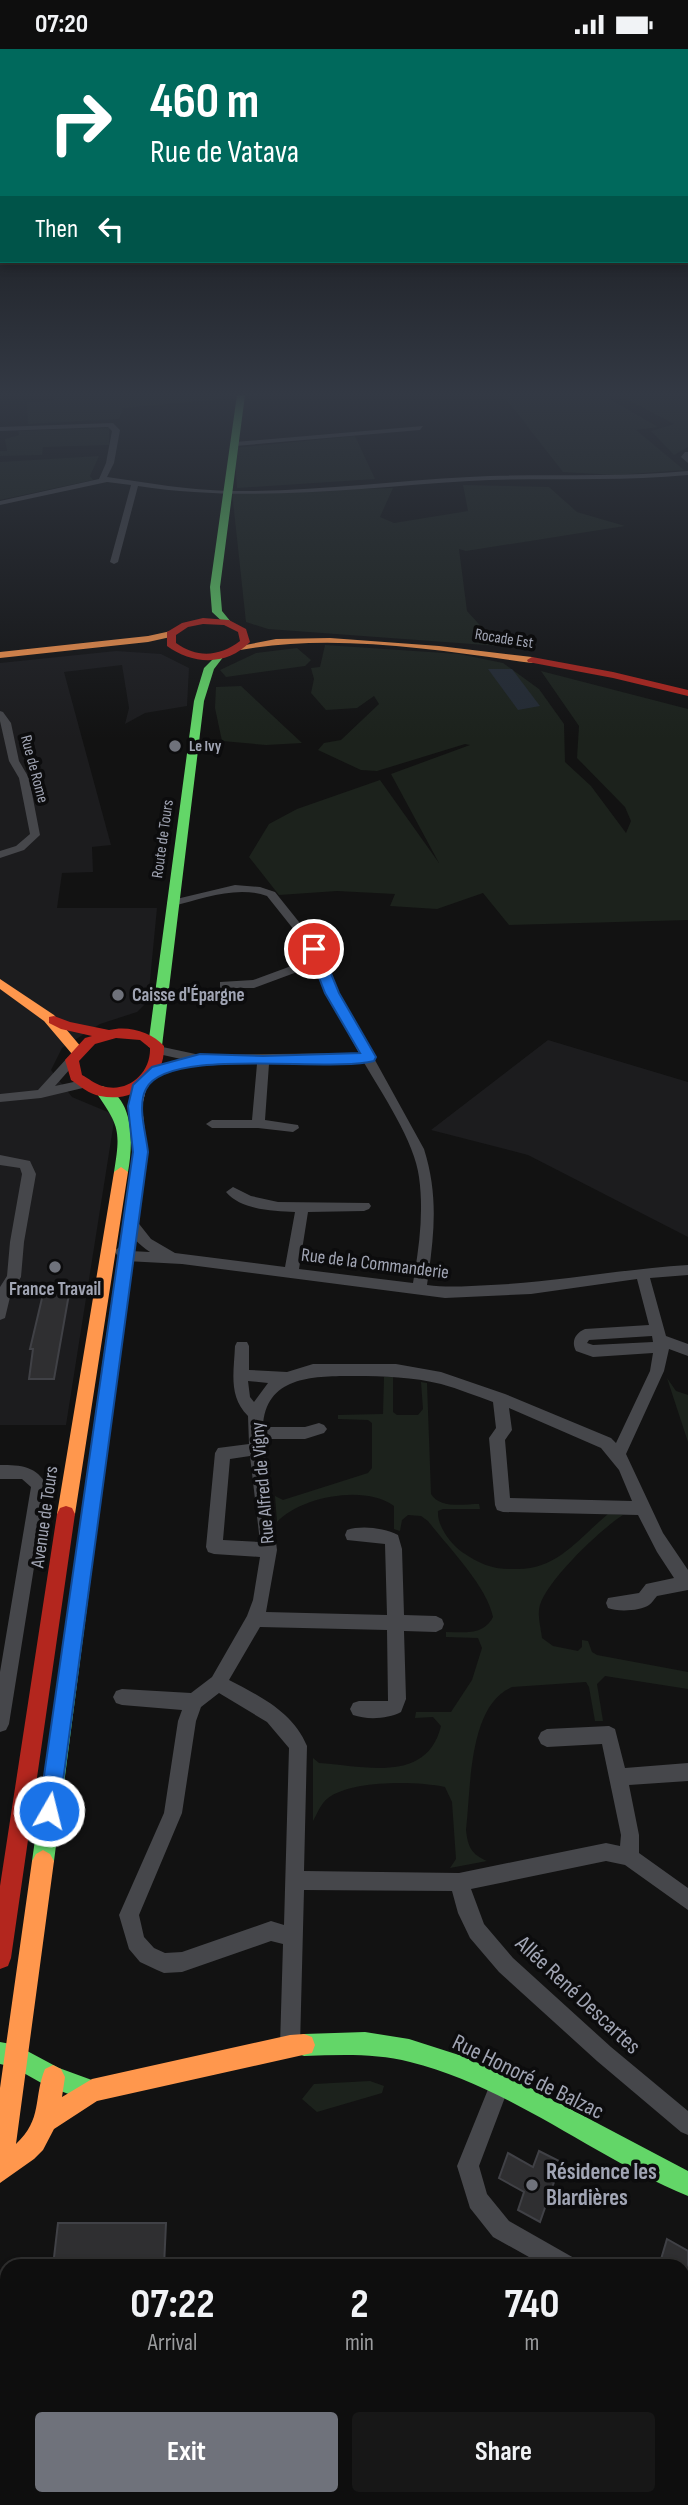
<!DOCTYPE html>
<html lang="en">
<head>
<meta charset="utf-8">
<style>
  body { margin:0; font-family:"Sofia Sans Condensed",sans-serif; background:#171717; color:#f1f3f6; height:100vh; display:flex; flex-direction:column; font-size:26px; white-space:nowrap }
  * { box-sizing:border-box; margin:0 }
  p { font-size:23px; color:#9b9c9e }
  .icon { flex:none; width:38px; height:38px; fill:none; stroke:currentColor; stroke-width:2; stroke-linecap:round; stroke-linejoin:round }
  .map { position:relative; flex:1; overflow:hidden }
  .side { position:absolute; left:0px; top:2210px; width:690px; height:247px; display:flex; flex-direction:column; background:#0e0e0e; border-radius:21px 21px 0 0; box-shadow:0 4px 10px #0003,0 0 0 2px #2e2e2e }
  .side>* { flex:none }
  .hud { position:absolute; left:0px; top:0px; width:690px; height:214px; box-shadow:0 4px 10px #0003,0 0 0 2px #2e2e2e; background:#00695c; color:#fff; overflow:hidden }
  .pin { position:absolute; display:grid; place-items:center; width:60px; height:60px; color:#fff; margin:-30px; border:4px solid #fff; border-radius:50%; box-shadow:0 2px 7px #0007 }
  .me { position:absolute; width:77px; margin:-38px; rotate:8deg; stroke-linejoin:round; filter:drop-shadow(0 0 5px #0008) }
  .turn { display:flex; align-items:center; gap:24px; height:147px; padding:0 35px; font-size:32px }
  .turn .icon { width:91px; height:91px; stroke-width:2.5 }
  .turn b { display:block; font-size:49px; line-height:60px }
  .then { display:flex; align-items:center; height:66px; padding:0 35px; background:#0003; gap:14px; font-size:26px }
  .eta { display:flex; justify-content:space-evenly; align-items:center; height:119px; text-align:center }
  .eta b { font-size:42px; font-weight:700; line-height:49px }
  .button { display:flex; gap:14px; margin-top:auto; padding:14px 35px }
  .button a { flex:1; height:80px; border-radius:7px; background:#6f727b; color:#fff; font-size:28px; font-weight:700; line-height:80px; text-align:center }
  .button a+a { background:#171717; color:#f1f3f6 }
  .status { display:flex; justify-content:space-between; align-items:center; height:49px; padding:0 35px; background:#0e0e0e; direction:ltr }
  .status svg { height:19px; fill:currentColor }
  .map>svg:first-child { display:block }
</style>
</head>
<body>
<div class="status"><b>07:20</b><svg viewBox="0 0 49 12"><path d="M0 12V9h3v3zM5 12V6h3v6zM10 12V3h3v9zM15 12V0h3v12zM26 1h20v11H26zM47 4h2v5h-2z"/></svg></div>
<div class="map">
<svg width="688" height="2456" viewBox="0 0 688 2456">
  <rect width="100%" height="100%" fill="#121212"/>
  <path fill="#1c1c1e" d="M116 602 161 605 189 619 187 657 145 664 125 675 129 659 122 616 64 623 111 796 92 798 93 823 62 824 57 859H157L148 952 137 963 100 975 62 999 51 1021 72 1048 115 1066 66 1376H0V614Z
    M548 991 688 1033V1188L528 1106 431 1081Z"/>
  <path fill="#1c221c" d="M55 346H223L221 350 123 359 119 370 28 375 27 353 53 352Z
    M503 346H603L658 378 636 381 684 421 616 426 563 423Z
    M619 346H672L688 352V398L674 406 651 382 674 375Z
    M109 379V396L43 398 42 406 0 407V402H7L5 390 19 386 18 382Z
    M355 387 375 430 237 439 234 399Z
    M99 407 90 427 93 431 0 451V413Z
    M463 436 549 438 577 463 625 477 466 502 459 500 467 562 499 597 268 580 246 573 232 443 393 439 380 468 394 474 468 462Z
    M325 596 459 605 503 614 539 640 564 675 565 713 591 737 626 784 631 772 625 758 577 709 579 677 541 622 688 660V871L509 876 483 844 437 860 390 857 395 845 337 842 279 846 249 808 269 775 297 760 380 731 439 814 391 725 470 696 465 695 377 722 361 721 318 701 324 694 341 691 379 655 374 647 357 659 326 661 311 644 314 630 311 619 320 618Z
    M297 599 311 611 305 617 226 628 220 621 256 604Z
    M241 637 302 694 266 696 222 692 215 659 216 638Z
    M384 1328H393V1363L397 1366H418L423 1360 421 1333 427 1334 431 1445C440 1460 463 1455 479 1455L480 1460H443L438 1462C437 1477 450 1494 462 1503 481 1516 494 1521 518 1520 558 1520 579 1489 608 1465L623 1466C602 1479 541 1536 539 1561 538 1570 541 1580 542 1589L553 1597 578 1602 582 1598V1591L588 1592 592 1603 597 1606 688 1623V1640L605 1627 597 1635 603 1672H595L589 1638 586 1633 512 1638C468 1656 471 1740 466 1781 468 1798 471 1805 487 1812L450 1819 456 1810 452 1753 445 1738C415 1732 353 1731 328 1749 321 1754 317 1765 313 1772V1709L319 1714C364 1717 427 1735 441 1677L433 1668 415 1669 416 1663H451L472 1631 482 1599 478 1589 446 1588V1583C464 1583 483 1587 493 1568 487 1537 448 1498 428 1472L421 1467 408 1466 402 1471 400 1482 394 1480V1457C365 1435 300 1448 277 1473L275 1447 283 1451 368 1424 372 1419V1374L368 1371 338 1370V1366L383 1365Z
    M667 1329 676 1342 688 1346V1393Z
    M370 2032 384 2037 382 2044 317 2063 302 2050 314 2035Z"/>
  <path fill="#242b34" d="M488 620H512L540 657 518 661Z"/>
  <path fill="#2f2f31" stroke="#404146" stroke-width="2" d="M43 1245H69L54 1330H29L33 1300H30Z
    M539 2102 561 2113 540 2173 518 2161 524 2143 499 2129 508 2104 533 2118Z
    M58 2174H166L164 2217H53Z
    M667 2190 688 2202V2217H659Z"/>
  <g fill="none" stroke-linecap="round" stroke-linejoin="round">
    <path fill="#46474b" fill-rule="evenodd" d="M113 374 120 381 114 414 107 428C148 434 189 441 229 442 309 443 390 432 469 428 542 424 615 429 688 422V426C615 433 542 428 469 432 358 439 249 454 138 437L118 513 114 515 110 513 131 436 107 433 0 456V452L99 430 106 414 112 382 108 378 0 382V378Z
      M423 377 420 381 235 397 231 395 235 393Z
      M685 403H688V414L681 408Z
      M0 662 3 663 11 674 19 712 29 729 40 786 24 801 0 809V802L16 797 30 785 19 729 9 712 0 672Z
      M235 836 260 838 275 843 319 898 338 944 424 1100C439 1148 434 1187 427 1236 448 1239 469 1237 491 1236 557 1233 622 1220 688 1216V1226L650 1229 666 1287 688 1295V1307L669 1300 664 1322 626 1405 663 1484 688 1521V1541L657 1547C654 1550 652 1554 649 1556 641 1562 617 1563 608 1559L606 1554 608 1549 639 1544 646 1535 674 1529 657 1503 638 1466 503 1463 497 1461 495 1456 489 1389 496 1379 493 1353C476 1347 459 1340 441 1335 413 1328 384 1327 355 1327 316 1327 265 1326 263 1378H305L319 1374 324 1376 327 1380 324 1384 305 1390H263L277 1501 266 1563 387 1566 385 1495 347 1491 345 1486 347 1481C362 1476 384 1479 398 1486L402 1500 404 1566 436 1567 442 1570 444 1575 442 1580 436 1583 404 1582 406 1650 401 1663C388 1670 367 1671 353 1666L350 1660 353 1654 359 1652H388L387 1581 260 1578 229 1631C260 1647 293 1663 307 1697L304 1822 459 1824 606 1794 620 1797 621 1786 602 1695 547 1698 541 1695 538 1689 541 1683 547 1680 609 1677 615 1680 625 1719 688 1714V1732L629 1736 639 1786V1804L688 1839V1861L625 1816 606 1812 471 1840 484 1875 513 1909 611 1998 688 2062V2086L681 2083 597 2012 499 1923 470 1889 458 1864 452 1842 304 1841 300 1997 297 2004 290 2007 283 2004 280 1997 283 1895 271 1892 182 1923 164 1924 157 1921 140 1913 129 1900 119 1866 164 1764 178 1672 182 1661 122 1656 116 1654 113 1648 116 1642 122 1640 191 1644 212 1628 247 1567 253 1551 260 1508 214 1505 208 1503 206 1498 215 1404 218 1399 249 1395 248 1367C228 1347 234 1323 235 1297L237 1293H247L249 1297V1321L287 1323 313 1315H396L441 1323 505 1345 611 1389 616 1394 650 1322 653 1304 593 1308 576 1302C571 1293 575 1284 585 1280L649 1276 637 1230 531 1245 445 1249 182 1215 126 1212 121 1211 114 1202 121 1197 130 1202 150 1203C139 1196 131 1187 124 1175L131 1170 136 1171 151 1190 175 1204 285 1218 295 1163C273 1162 241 1161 226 1143L233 1138 251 1147 278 1153 369 1154 371 1157 369 1160 364 1162 308 1163 299 1220 413 1234C419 1199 424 1164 419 1128 415 1093 381 1043 363 1012L269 1015 265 1071 298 1076 299 1079 293 1083 258 1079H212L206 1075 212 1071H252L257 1015 197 1013 157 1026 151 1022 153 1019 181 1010 154 1004 152 1001 158 997 200 1006 359 1004 326 944 316 916 254 939H220V933L253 931 313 909 310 901 267 847C236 836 203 850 172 857L167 854 168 852ZM652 1287 653 1293 593 1296 587 1294 589 1291ZM248 1332 268 1334 254 1353 250 1348ZM509 1359 601 1399 619 1421 632 1452 510 1449 505 1391 512 1381ZM250 1407 260 1493 223 1491 230 1410ZM219 1644 267 1673 289 1699 284 1876 271 1872 182 1903 165 1904 154 1899 144 1888 139 1866 182 1764 196 1672 201 1658Z
      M72 1007 78 1011 55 1037 83 1031 87 1032 89 1035 87 1038 41 1049 0 1053V1045L38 1041 68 1008Z
      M0 1106 30 1112 36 1125 24 1193 21 1228 11 1244 5 1269 0 1271V1238L7 1227 10 1193 22 1125 20 1119 0 1116Z
      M0 1416C21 1416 37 1417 47 1437L9 1675 6 1681 0 1683V1623L31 1438 22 1430H0Z
      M500 2025 507 2028 510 2035 479 2117 487 2145 509 2172 574 2209 577 2217H545L493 2188 470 2159 457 2117 493 2028Z
      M682 2272 688 2274V2297L682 2295Z"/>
    <path fill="#63d668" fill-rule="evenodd" d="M237 346H245L220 538 222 562 231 573 226 576 212 563 210 538Z
      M219 604 224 607 214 620 204 652 162 997 155 1002 148 997 194 652 204 619Z
      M102 1037C135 1048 133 1096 128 1123L121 1128 114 1123C121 1080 119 1077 95 1042Z
      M112 1297 118 1299 120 1304 54 1812 50 1819 43 1823 36 1819 32 1812 104 1304 106 1299Z
      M365 1983 409 1990 462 2007 508 2027 688 2122V2147C593 2108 511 2038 410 2013 375 2004 340 2006 304 2007L296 2004 293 1996 296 1988 304 1985Z
      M0 1993 16 1996 59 2019 100 2034 104 2042 100 2050 92 2054 45 2036 13 2018 0 2015Z"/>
    <path fill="#ff974d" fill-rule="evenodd" d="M171 582 175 583V587L148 593 0 609V603L148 587Z
      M330 589 439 597 532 608 537 611 532 614C437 601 335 584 240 601L235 598 276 590Z
      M0 930 54 966 82 999 84 1002 82 1005H72L44 972 0 940Z
      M140 1031 147 1036 142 1057 147 1103 120 1304 118 1309H106L104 1304 133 1103 128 1057 133 1036Z
      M121 1118 128 1123 75 1465 72 1471 66 1473 60 1471 57 1465 114 1123Z
      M43 1801 50 1805 54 1812 16 2095C43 2070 33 2049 45 2020L53 2016 61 2020 65 2028 62 2048 92 2030 290 1986 304 1985 312 1988 315 1996 312 2004 97 2052 54 2080 43 2101 34 2110 0 2134V2039L32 1812 36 1805Z"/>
    <path fill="#b3261e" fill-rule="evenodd" d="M203 569 229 571 246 580 250 593C227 617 193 616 167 597V583L182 574ZM203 575 224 576 238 583 240 592C219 608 197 609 176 594V586L188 578Z
      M532 608 613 623 688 641V647L613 629 528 613 527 611Z
      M54 967 70 973 109 981C128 976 152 983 164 997 165 1032 134 1054 100 1047 89 1045 80 1037 71 1031L65 1011 85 989 92 987 61 980 49 974V968ZM116 989 140 991 150 999C151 1024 128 1045 102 1037 95 1035 88 1029 82 1026L79 1012 95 995Z
      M66 1457 72 1459 75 1465 11 1909 8 1917 0 1920V1837L57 1465 60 1459Z"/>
  </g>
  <linearGradient id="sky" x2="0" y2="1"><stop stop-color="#0a0a0a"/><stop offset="0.5" stop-color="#333944"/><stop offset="1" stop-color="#333944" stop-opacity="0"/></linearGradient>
  <rect width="688" height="690" fill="url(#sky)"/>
  <path fill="#1a73e8" stroke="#114b97" stroke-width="2" d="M314 896 321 900 339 944 376 1008 374 1012C329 1024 167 997 146 1040 137 1057 146 1084 148 1103L59 1762 56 1770 49 1773 42 1770 39 1762 133 1103 128 1057 133 1036 152 1018 200 1005 263 1007 360 1004 325 944 308 900Z"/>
  <g fill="#6f727b" stroke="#0c0c0d" stroke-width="2.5">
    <circle cx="175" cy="697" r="7"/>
    <circle cx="118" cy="946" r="7"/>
    <circle cx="55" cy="1218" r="7"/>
    <circle cx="532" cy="2136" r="7"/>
  </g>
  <g text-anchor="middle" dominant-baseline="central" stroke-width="7" stroke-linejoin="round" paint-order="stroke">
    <g font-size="16" fill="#a1a5b4" stroke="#0c0c0d">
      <text transform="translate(504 590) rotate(9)">Rocade Est</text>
      <text transform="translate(34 720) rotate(75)">Rue de Rome</text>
      <text transform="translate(163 790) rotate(-82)">Route de Tours</text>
    </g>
    <g font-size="16" font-weight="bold" fill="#a1a5b4" stroke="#0c0c0d" text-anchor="start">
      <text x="189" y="697">Le Ivy</text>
    </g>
    <g font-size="19" font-weight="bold" fill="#a1a5b4" stroke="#0c0c0d" text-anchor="start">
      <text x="132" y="946">Caisse d'Épargne</text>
      <text x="55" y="1240" text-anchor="middle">France Travail</text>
    </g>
    <g font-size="19" fill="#a1a5b4" stroke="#0c0c0d">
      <text transform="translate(375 1215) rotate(7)">Rue de la Commanderie</text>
      <text transform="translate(263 1434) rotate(-95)">Rue Alfred de Vigny</text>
      <text transform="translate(45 1468) rotate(-82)">Avenue de Tours</text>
    </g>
    <g font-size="23" fill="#a1a5b4" stroke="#0c0c0d">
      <text transform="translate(578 1946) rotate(43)">Allée René Descartes</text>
      <text transform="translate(528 2028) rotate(26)">Rue Honoré de Balzac</text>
    </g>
    <g font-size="23" font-weight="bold" fill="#a1a5b4" stroke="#0c0c0d" text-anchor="start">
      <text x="546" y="2123">Résidence les<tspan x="546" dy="26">Blardières</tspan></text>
    </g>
  </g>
</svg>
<div class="pin" style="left:314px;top:900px;background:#d93025"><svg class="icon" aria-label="arrive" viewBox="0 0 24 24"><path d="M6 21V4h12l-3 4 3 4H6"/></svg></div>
<svg class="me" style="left:49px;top:1762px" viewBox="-20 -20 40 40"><circle r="17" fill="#1a73e8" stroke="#fff" stroke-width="3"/><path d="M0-11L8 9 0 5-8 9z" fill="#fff"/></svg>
<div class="hud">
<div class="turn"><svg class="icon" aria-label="right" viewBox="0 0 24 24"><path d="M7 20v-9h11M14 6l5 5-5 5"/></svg><div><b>460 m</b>Rue de Vatava</div></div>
<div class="then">Then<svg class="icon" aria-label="left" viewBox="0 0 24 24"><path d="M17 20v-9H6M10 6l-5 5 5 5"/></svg></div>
</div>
<section class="side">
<div class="eta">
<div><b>07:22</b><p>Arrival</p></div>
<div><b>2</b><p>min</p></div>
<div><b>740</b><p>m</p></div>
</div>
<div class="button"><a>Exit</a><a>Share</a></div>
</section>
</div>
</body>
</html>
